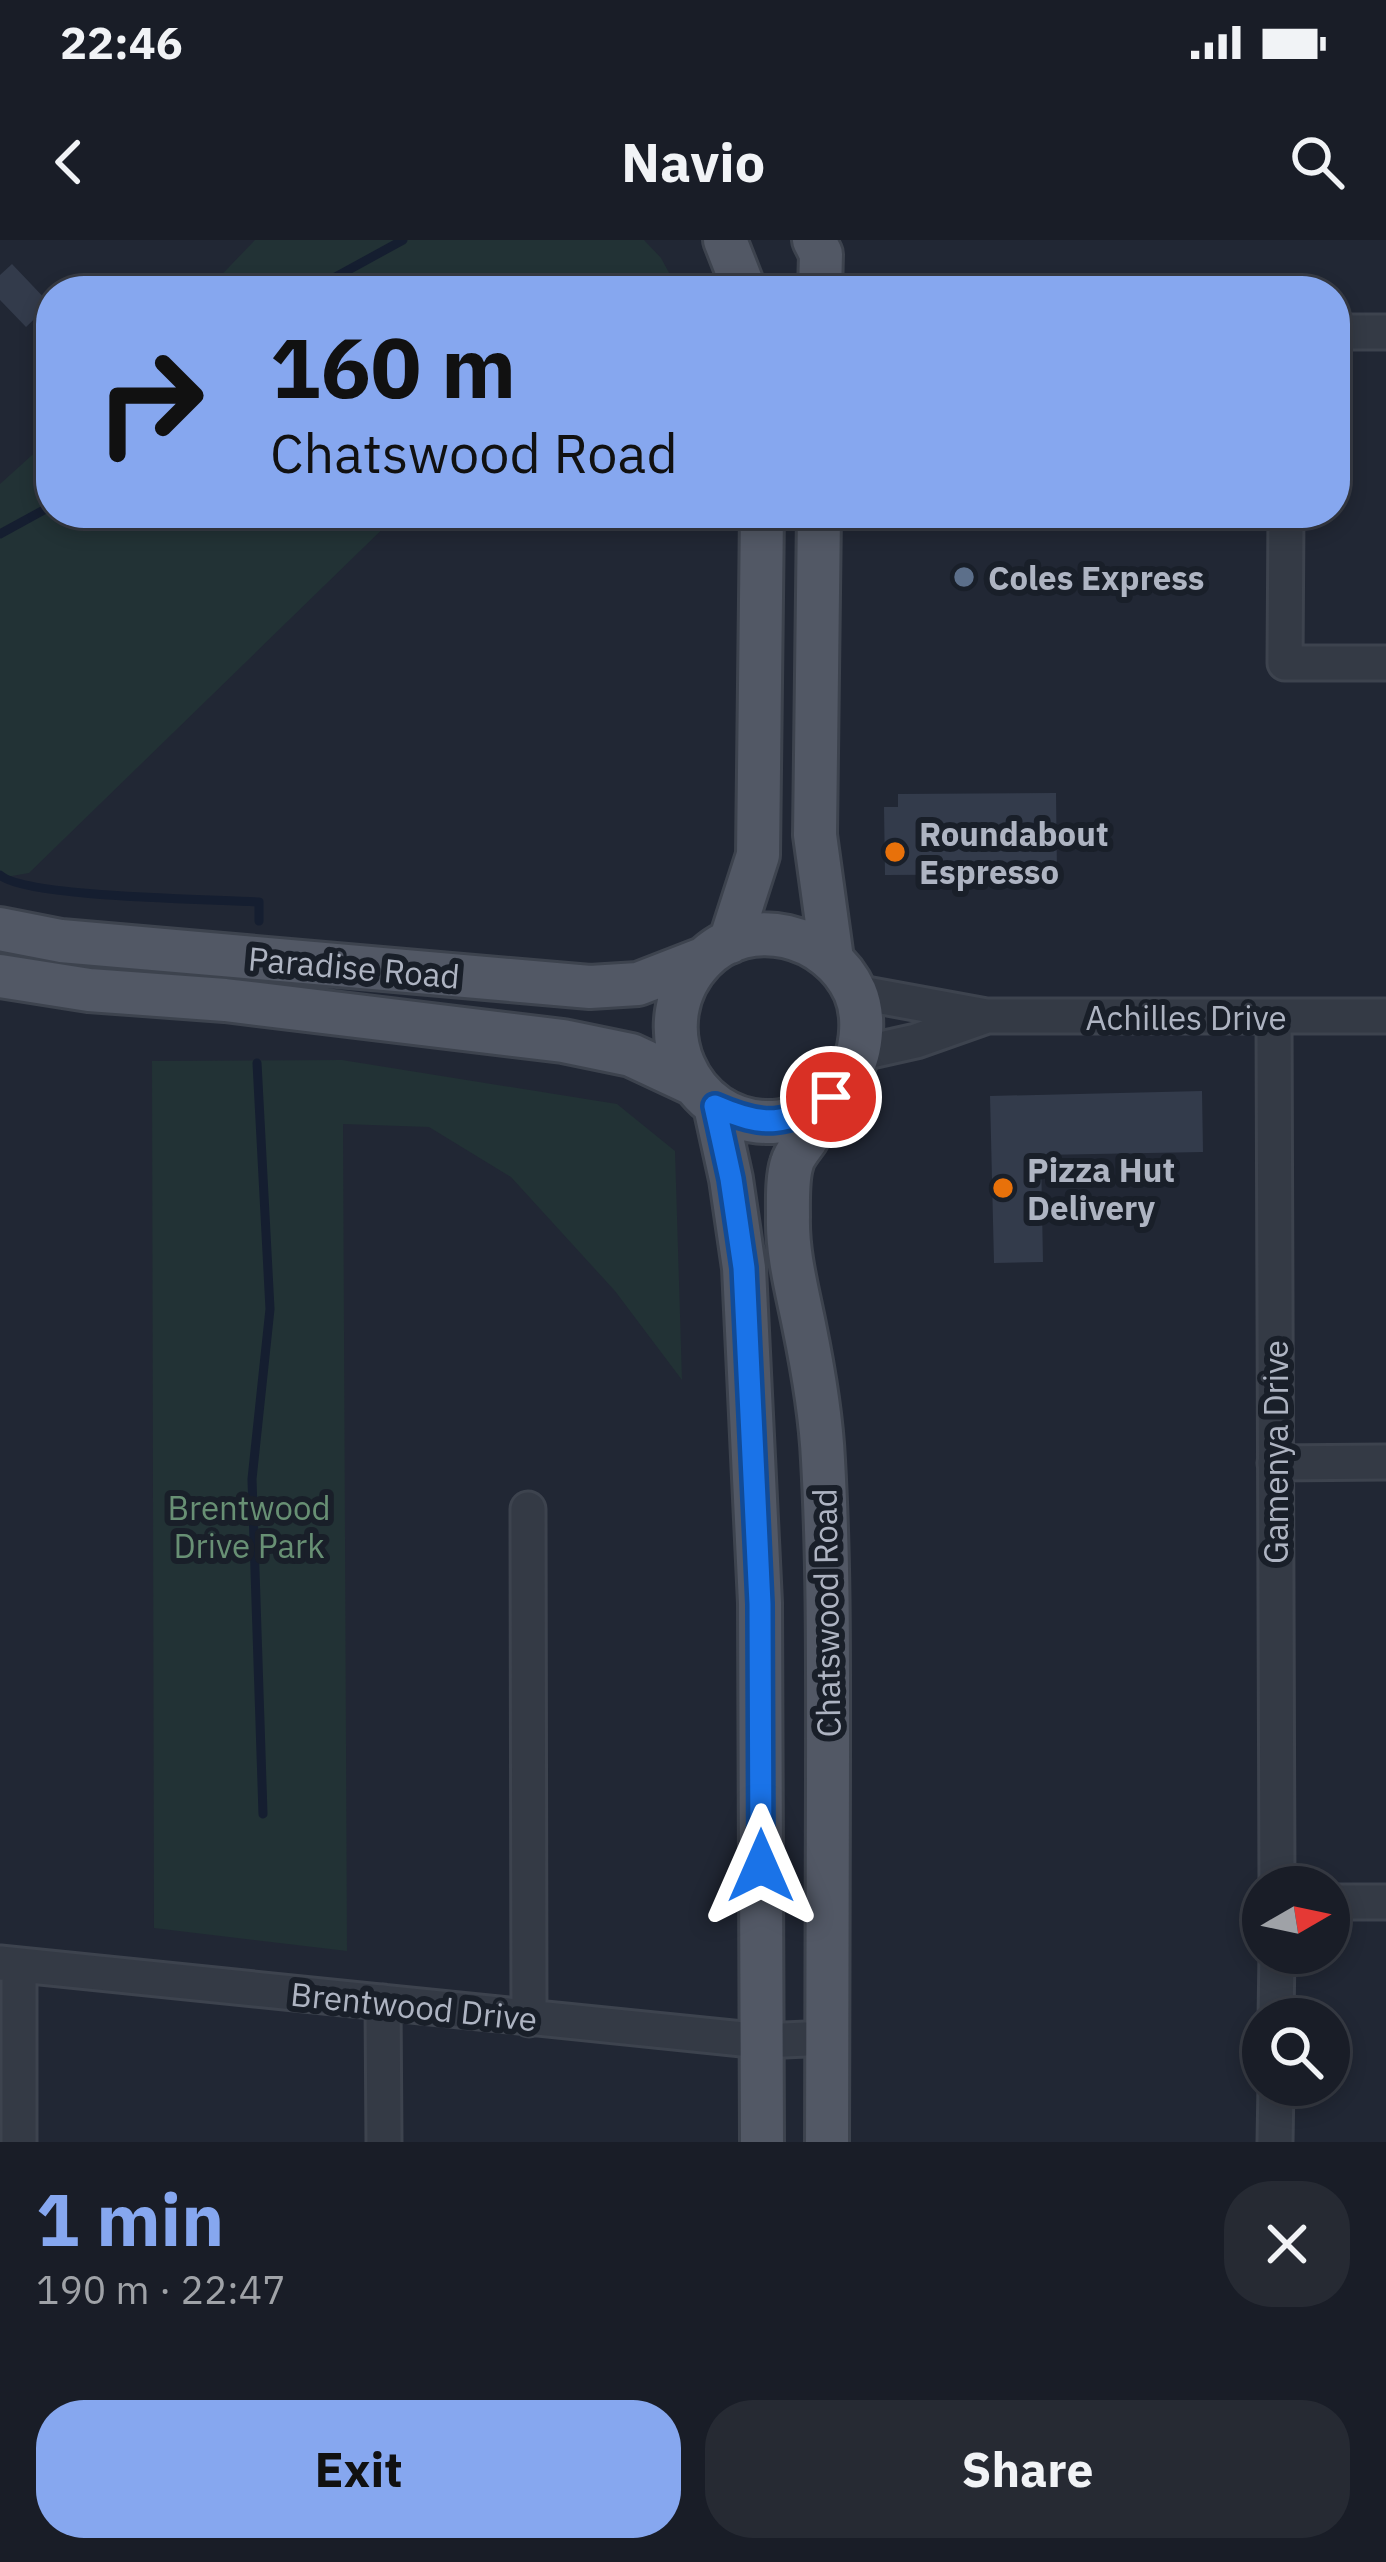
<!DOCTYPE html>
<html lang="en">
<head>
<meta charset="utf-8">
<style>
  body { margin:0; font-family:"IBM Plex Sans",sans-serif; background:#262a33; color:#f1f3f6; height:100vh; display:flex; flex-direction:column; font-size:45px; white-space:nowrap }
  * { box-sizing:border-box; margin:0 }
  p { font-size:39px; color:#9fa2a7 }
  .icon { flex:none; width:66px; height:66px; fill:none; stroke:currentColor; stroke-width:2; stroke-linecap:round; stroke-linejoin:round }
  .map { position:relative; height:1902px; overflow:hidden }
  .sheet { display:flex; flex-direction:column; background:#191d27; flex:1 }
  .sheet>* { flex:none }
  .guide { position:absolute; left:36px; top:36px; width:1314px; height:252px; border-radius:48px; box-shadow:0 6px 18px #0003,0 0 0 3px #373b44; background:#86a7ef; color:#111; overflow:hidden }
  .needle { width:78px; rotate:81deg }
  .tools { position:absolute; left:1242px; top:1626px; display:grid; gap:24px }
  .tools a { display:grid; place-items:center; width:108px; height:108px; border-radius:50%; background:#191d27; box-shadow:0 6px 18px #0003,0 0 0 3px #373b44; font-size:60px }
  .pin { position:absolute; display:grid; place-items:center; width:102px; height:102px; color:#fff; margin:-51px; border:6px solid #fff; border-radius:50%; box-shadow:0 3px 12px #0007 }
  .me { position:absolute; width:132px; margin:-66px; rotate:0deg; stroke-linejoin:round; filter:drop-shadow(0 0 9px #0008) }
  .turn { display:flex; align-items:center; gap:42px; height:252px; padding:0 36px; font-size:54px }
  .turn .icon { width:156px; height:156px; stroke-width:2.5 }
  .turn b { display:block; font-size:84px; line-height:102px }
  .round { display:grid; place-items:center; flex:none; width:126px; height:126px; border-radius:48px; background:#262a33 }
  .headline { display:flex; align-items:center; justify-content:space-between; height:204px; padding:0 36px }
  h1 { font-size:72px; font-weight:700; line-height:90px; color:#86a7ef }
  .action { display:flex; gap:24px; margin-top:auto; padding:24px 36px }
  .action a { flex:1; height:138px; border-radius:48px; background:#86a7ef; color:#111; font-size:48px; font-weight:700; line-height:138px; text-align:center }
  .action a+a { background:#262a33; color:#f1f3f6 }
  .status { display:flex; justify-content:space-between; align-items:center; height:84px; padding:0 60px; background:#191d27; direction:ltr }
  .status svg { height:33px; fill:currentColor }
  header { display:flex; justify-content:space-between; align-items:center; height:156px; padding:0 36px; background:#191d27; font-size:54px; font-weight:700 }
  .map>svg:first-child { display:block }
</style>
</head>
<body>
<div class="status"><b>22:46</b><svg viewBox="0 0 49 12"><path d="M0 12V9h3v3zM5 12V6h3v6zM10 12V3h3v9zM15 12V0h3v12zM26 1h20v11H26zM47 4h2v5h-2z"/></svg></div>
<header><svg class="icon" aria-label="back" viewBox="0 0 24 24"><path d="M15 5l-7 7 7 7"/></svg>Navio<svg class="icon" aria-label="search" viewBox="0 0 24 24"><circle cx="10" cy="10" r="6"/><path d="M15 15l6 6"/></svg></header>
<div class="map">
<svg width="1386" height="1902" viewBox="0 0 1386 1902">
  <rect width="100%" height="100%" fill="#212734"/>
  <path fill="#223235" d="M255 0H644L661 18 679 51H206Z
    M51 198V273H399L29 633 0 638V244Z
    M342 820 617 864 675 911 682 1140 615 1051 511 937 429 887 343 884 347 1711 154 1688 152 821Z"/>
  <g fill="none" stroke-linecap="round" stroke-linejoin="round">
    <path stroke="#151e30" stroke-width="9" d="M310 51 403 0
      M0 294 51 266
      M0 635C26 658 214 659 259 662V681
      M257 823 270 1069 252 1239 263 1574"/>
  </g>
  <path fill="#333b4b" d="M12 24 50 64 26 87 0 60V35Z
    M1056 553 1057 634 885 635 884 567H898V554Z
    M1202 851 1203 912 1041 915 1043 1022 994 1023 990 856Z"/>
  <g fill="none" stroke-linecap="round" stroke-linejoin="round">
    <g stroke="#3d434e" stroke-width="39">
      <path id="minor" d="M1335 92H1386
        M1286 273 1285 423H1386
        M855 752 986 776H1386
        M1274 777 1277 1647
        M858 814 916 801 984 777
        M1275 1223 1386 1222
        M528 1269 529 1779
        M1329 1662H1386
        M0 1723 762 1801 828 1798
        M19 1725V1902
        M383 1762 384 1902
        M1276 1779 1277 1713
        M1275 1902 1276 1845"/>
    </g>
    <g stroke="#3d434e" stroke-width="48">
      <path id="major" d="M725 0 745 51
        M814 0 821 14 820 51
        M819 273 815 595 832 719
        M0 689 61 701 590 747 638 744 705 718
        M730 702 758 615 762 273
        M0 736 89 750 225 760 563 801 631 815 693 844
        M715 866 731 939 744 1028 760 1363 762 1902
        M827 1902C828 1781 828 1660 828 1538 828 1432 829 1326 823 1220 821 1175 813 1129 804 1085 797 1050 787 1013 788 977 788 961 787 938 792 923 794 915 801 907 806 900 813 887 821 873 829 860 834 853 841 847 846 839 862 816 866 778 855 752 829 694 749 673 703 720 644 781 687 885 773 882 795 881 813 869 831 857"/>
    </g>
    <use href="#minor" stroke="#343a45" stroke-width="33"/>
    <use href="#major" stroke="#525865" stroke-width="42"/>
  </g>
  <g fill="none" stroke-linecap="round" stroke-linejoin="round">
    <g stroke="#114b97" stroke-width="30">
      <path id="route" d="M761 1626 760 1364 744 1028 731 939 715 866C765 888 786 886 831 857"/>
    </g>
    <use href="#route" stroke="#1a73e8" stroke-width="21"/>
  </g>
  <circle fill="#5c6f8a" stroke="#191f29" stroke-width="4.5" cx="964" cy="337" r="12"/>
  <g fill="#e8710a" stroke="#191f29" stroke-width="4.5">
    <circle cx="895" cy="612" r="12"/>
    <circle cx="1003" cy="948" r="12"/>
  </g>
  <g text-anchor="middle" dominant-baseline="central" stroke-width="12" stroke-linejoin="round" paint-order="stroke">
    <g font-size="33" font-weight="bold" fill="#aeb4c2" stroke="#191f29" text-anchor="start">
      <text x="988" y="337">Coles Express</text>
      <text x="919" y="593">Roundabout<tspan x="919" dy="38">Espresso</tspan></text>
      <text x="1027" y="929">Pizza Hut<tspan x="1027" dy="38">Delivery</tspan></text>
    </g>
    <g font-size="33" fill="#aeb4c2" stroke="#191f29">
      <text transform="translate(354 727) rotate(5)">Paradise Road</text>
      <text x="1186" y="777">Achilles Drive</text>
      <text transform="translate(1275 1212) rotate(-90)">Gamenya Drive</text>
      <text transform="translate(826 1373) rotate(-91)">Chatswood Road</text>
      <text transform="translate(414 1766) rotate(6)">Brentwood Drive</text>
    </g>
    <g font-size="33" fill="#689074" stroke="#191f29">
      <text x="249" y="1267">Brentwood<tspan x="249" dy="38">Drive Park</tspan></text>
    </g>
  </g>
</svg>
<div class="tools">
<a><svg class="needle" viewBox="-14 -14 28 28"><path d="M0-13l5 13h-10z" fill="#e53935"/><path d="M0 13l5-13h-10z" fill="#9fa2a7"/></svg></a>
<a><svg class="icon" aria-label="search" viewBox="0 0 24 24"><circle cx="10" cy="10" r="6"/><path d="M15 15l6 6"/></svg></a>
</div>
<div class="pin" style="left:831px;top:857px;background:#d93025"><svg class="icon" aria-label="arrive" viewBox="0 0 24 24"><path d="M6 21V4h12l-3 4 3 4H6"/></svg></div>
<svg class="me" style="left:761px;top:1626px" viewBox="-20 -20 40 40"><path d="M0-17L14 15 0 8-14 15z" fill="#1a73e8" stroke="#fff" stroke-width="4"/></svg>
<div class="guide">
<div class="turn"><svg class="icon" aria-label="right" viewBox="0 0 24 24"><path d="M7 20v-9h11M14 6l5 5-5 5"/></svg><div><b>160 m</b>Chatswood Road</div></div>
</div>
</div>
<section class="sheet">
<div class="headline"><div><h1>1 min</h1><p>190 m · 22:47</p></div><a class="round"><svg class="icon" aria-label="close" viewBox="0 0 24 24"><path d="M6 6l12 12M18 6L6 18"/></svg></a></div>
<div class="action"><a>Exit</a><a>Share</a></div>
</section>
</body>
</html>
